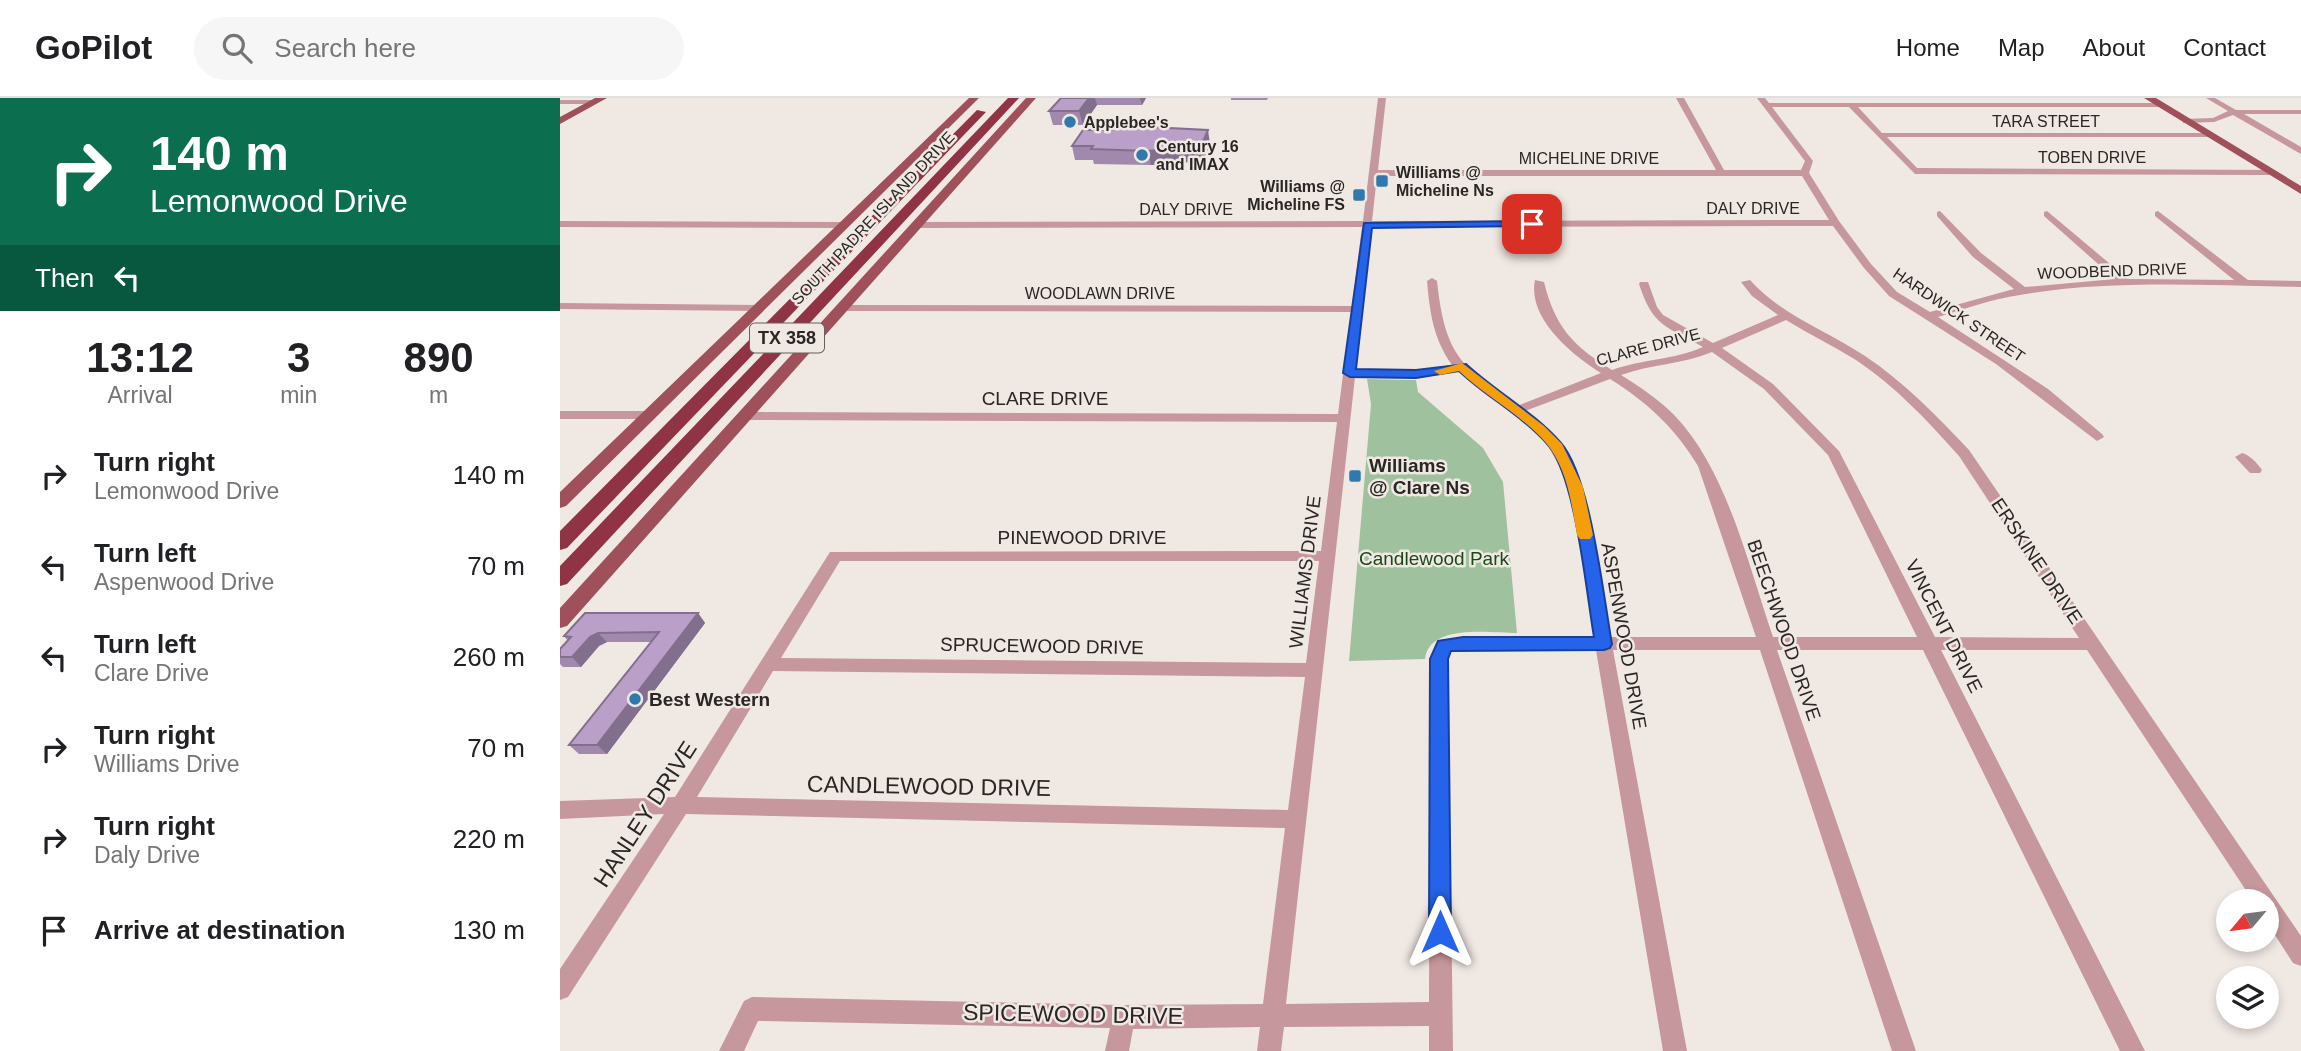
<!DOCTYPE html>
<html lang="en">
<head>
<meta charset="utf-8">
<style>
  body { margin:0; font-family:Arial,sans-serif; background:#f6f6f6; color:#202124; height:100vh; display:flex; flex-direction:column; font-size:26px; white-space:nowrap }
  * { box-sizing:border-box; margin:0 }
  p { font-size:23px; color:#757577 }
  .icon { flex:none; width:38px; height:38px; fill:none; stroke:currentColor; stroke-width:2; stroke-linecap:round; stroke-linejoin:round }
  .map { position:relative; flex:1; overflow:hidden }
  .details { display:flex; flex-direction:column; background:#fff; width:560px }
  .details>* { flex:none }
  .banner { background:#0b6e4f; color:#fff; overflow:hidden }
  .needle { width:46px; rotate:241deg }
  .controls { position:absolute; left:1656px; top:791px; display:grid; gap:14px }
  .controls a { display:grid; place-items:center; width:63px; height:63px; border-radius:50%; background:#fff; box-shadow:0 4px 10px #0003; font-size:35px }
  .pin { position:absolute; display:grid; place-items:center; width:60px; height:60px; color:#fff; margin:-30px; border-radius:14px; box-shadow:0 4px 10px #0006 }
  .me { position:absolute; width:77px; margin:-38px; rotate:0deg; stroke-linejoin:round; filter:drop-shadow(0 0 5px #0008) }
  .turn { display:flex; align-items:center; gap:24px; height:147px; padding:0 35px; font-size:32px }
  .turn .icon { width:91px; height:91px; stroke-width:2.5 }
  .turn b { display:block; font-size:49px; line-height:60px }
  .then { display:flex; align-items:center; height:66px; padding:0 35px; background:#0003; gap:14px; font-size:26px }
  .eta { display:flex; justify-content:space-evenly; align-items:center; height:119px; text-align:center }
  .eta b { font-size:42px; font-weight:800; line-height:49px }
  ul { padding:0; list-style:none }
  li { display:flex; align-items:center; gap:21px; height:91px; padding:0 35px }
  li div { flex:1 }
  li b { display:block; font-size:26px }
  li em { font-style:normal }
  header { display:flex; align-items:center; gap:42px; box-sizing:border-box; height:98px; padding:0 35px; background:#fff; border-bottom:2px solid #e0e0e0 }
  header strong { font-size:33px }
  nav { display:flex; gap:38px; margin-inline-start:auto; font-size:24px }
  .search { width:490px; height:63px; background:#f6f6f6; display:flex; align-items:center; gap:18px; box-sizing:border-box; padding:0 24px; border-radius:38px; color:#757577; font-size:26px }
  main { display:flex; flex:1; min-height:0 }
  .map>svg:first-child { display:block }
</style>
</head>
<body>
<header>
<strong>GoPilot</strong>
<div class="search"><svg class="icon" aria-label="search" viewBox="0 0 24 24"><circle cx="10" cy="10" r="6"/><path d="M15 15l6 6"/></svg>Search here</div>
<nav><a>Home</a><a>Map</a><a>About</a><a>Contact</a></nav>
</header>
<main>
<section class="details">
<div class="banner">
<div class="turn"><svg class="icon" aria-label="right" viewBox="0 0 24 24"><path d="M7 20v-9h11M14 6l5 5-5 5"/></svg><div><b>140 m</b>Lemonwood Drive</div></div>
<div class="then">Then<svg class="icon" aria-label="left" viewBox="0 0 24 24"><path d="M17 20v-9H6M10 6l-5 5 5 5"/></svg></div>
</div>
<div class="eta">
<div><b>13:12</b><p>Arrival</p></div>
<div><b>3</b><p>min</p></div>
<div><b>890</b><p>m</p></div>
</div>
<ul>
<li><svg class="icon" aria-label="right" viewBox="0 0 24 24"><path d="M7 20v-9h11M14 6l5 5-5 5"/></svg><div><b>Turn right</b><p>Lemonwood Drive</p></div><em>140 m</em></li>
<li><svg class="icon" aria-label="left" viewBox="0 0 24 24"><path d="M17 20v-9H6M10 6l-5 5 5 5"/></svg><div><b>Turn left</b><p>Aspenwood Drive</p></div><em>70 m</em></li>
<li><svg class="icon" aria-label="left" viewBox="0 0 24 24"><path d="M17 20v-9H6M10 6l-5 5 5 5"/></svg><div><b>Turn left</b><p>Clare Drive</p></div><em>260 m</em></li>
<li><svg class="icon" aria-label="right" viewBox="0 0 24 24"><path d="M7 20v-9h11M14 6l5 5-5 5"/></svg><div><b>Turn right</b><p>Williams Drive</p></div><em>70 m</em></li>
<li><svg class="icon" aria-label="right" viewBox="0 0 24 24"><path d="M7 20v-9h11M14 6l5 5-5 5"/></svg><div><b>Turn right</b><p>Daly Drive</p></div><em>220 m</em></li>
<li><svg class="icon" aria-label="arrive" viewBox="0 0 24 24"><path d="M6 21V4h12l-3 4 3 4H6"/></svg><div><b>Arrive at destination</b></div><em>130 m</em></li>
</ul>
</section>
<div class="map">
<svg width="1741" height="953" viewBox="0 0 1741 953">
  <rect width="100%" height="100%" fill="#f0e8e3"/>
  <path fill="#a0c19d" d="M807 281 856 282 858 294 923 350 943 384 957 535C931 535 869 525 865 561L789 563 811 306Z"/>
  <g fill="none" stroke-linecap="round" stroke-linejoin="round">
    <path fill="#c6979c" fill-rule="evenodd" d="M818 0H826L818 72H1156L1116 0H1124L1164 72H1241L1245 63 1197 0H1205L1209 5H1601L1604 9H1298L1322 35H1649L1653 37 1649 39H1327L1357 70 1712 72 1713 74 1709 77 1355 76 1289 9H1212L1253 63 1249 75 1279 123 1311 166 1337 194 1370 214 1454 191 1413 159 1377 118V114L1380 113 1421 155 1465 189 1555 181 1484 118V114L1487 113 1568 181 1674 182 1595 118V114L1598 113 1688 182 1741 183V189C1647 188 1553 181 1460 197 1432 201 1405 211 1378 219L1488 291 1542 336 1544 339 1537 343 1436 266 1329 198 1304 170 1273 128 812 129 796 271 856 272 892 267C873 240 870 215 867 183L872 180 877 183C885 256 899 267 957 308L1041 275C1012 257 967 220 975 182L984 184C995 229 1013 248 1052 272 1082 261 1114 262 1143 249 1106 228 1093 229 1079 186L1080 184H1088L1097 209 1103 217 1153 245 1218 217 1192 198 1181 184 1190 182C1221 217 1266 232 1305 258 1344 284 1377 318 1409 352L1741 838V868L1733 865 1706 823V803H1693L1527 552H1381L1585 953H1560L1363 552H1217L1356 953H1332L1200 552H1053L1127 953H1103L1036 552 903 551 890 553 888 561 893 953H869V928L724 929 721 953H697L700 929 573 931 569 953H545L550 930 198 923 184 953H159L184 903 192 899 564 907 703 906 725 730 126 716 8 899 0 902V871L104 716 0 721V703L115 699 270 454 761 453 777 324 186 322 179 318 186 314 778 316 791 214 282 213 276 210 282 207 792 208 802 129 356 130 351 127 356 124 803 123ZM817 78H1242L1269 122 812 123ZM1226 222C1249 236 1273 248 1296 262 1335 288 1368 323 1399 358L1519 540 1375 539 1279 353 1213 286 1162 250ZM1152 254 1204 291 1268 357 1357 539H1213C1189 469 1167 373 1116 319 1100 302 1080 289 1061 277 1091 266 1121 267 1152 254ZM898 273C923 299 957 314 981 340 1018 379 1025 485 1034 539H903L878 544 870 561 869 904 726 906 795 279 856 280ZM1050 281C1087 304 1115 330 1138 368L1196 539H1051C1045 509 1040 478 1034 448 1023 388 1019 351 965 313ZM280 463H759L746 565 221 560ZM213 573 745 579 728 712 137 699Z
      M1646 0H1655L1676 12H1741V16H1684L1741 49V56L1673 17 1654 24 1623 25V21L1653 20 1668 13Z
      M0 2H34L38 4 34 6H0Z
      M0 123 283 124 288 127 283 130 0 129Z
      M0 205 198 207 204 210 198 213 0 211Z
      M0 313H88L95 317 88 321H0Z
      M1682 355C1690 357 1697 365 1702 372L1700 375H1690L1675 359Z"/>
    <path fill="#a0505b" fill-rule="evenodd" d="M35 0H47L0 26V19Z
      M409 0H419L6 408 0 410V394Z
      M466 0H476L7 528 0 530V510Z
      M1584 0H1596L1741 88V96Z"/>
    <path fill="#903445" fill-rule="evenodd" d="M448 0H459L7 486 0 488V468Z
      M417 12 426 14 7 450 0 452V433Z"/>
  </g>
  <path fill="#a089ad" d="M501 0H586L582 7H537L523 27H493L489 13Z
    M671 0H708L707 2H671Z
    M650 46 643 63 591 67 534 66 533 62H515L512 48Z
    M138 515 145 525 47 656H19L9 647 91 544H47L39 548 21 569H3L0 566V559L8 543 4 538Z"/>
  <path fill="#826f8d" d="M529 0H535L537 7 523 27 519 13Z
    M580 0H586L582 7Z
    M648 32 650 46 643 63 591 67 588 53Z
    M138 515 145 525 47 656 37 647Z
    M38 535 47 544 39 548 21 569 12 559 30 539Z"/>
  <path fill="#ba9fc9" stroke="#826f8d" stroke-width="2" d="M501 0H529L519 13H489Z
    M569 28 648 32 641 48 588 53 531 51 533 48H512L523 32H551Z
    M25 515H138L37 647H9L99 534 38 535 30 539 12 559H0V551L11 539 4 538Z"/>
  <path fill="#2563eb" stroke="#184099" stroke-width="2" d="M972 123 975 124V128L812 130 796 271 856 272 906 266C936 294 974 314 1001 345 1031 380 1043 497 1052 546L1050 550 1044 552 891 553 888 561 891 834 888 842 880 845 872 842 869 834 870 561 878 543 903 539H1034C1026 493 1016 382 989 348 964 319 927 299 899 273L856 280 790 279 783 275 804 125Z"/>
  <path fill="#f59e0b" d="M902 265 984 328 1002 346 1023 389 1033 437 1030 441H1020L1017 437C1012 408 1008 375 990 350 970 322 925 298 899 273L880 277 874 273Z"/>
  <g fill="#3079ad" stroke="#f0e8e3" stroke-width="2.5">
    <circle cx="510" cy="24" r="7"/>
    <circle cx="582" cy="57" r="7"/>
    <rect x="815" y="76" width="14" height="14" rx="3.5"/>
    <rect x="792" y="90" width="14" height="14" rx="3.5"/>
    <rect x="788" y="371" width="14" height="14" rx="3.5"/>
    <circle cx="75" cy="601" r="7"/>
  </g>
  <g text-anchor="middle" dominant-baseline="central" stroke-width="5" stroke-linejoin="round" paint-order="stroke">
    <g font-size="16" fill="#292625" stroke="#f0e8e3">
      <text x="1486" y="23">TARA STREET</text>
      <text x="1532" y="59">TOBEN DRIVE</text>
      <text x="1029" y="60">MICHELINE DRIVE</text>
      <text x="1193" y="110">DALY DRIVE</text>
      <text x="626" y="111">DALY DRIVE</text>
      <text transform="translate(313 120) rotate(-47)">SOUTH PADRE ISLAND DRIVE</text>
      <text transform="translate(1552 173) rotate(-2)">WOODBEND DRIVE</text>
      <text x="540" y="195">WOODLAWN DRIVE</text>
      <text transform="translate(1399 217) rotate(34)">HARDWICK STREET</text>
      <text transform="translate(1088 249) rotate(-15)">CLARE DRIVE</text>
    </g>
    <g font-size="16" font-weight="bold" fill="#292625" stroke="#f0e8e3" text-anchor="start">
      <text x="524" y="24">Applebee's</text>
      <text x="596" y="48">Century 16<tspan x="596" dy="18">and IMAX</tspan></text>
      <text x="836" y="74">Williams @<tspan x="836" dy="18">Micheline Ns</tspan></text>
      <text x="785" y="88" text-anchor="end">Williams @<tspan x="785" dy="18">Micheline FS</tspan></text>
    </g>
    <rect fill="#f0e8e3" stroke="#65605e" stroke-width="2" x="190" y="225.5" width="74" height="29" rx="5"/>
    <g font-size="18" font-weight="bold" fill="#292625">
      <text x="227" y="240">TX 358</text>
    </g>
    <g font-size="19" fill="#292625" stroke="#f0e8e3">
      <text x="485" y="300">CLARE DRIVE</text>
      <text x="522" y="439">PINEWOOD DRIVE</text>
      <text transform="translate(1477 463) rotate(56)">ERSKINE DRIVE</text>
      <text transform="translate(745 474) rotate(-83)">WILLIAMS DRIVE</text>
      <text transform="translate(1384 528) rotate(63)">VINCENT DRIVE</text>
      <text transform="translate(1224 532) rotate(71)">BEECHWOOD DRIVE</text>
      <text transform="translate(1064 538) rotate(80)">ASPENWOOD DRIVE</text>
      <text transform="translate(482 548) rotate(1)">SPRUCEWOOD DRIVE</text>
    </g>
    <g font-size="19" font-weight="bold" fill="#292625" stroke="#f0e8e3" text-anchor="start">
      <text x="809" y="367">Williams<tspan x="809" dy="22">@ Clare Ns</tspan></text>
      <text x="89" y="601">Best Western</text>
    </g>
    <g font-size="19" fill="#184917" stroke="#f0e8e3">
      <text x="874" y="460">Candlewood Park</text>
    </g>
    <g font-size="23" fill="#292625" stroke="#f0e8e3">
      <text transform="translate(369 688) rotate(1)">CANDLEWOOD DRIVE</text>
      <text transform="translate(85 716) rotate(-57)">HANLEY DRIVE</text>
      <text transform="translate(513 916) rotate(1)">SPICEWOOD DRIVE</text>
    </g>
  </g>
</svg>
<div class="controls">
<a><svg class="needle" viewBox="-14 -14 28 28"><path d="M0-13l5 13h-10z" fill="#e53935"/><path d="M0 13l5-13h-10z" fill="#757577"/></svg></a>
<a><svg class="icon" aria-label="layers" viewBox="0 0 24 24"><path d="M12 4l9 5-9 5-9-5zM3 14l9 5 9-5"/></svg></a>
</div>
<div class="pin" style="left:972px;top:126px;background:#d93025"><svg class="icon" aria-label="arrive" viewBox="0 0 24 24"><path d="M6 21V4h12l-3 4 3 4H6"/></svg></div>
<svg class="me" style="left:880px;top:834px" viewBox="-20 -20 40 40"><path d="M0-17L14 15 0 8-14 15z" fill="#2563eb" stroke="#fff" stroke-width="4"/></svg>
</div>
</main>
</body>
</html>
